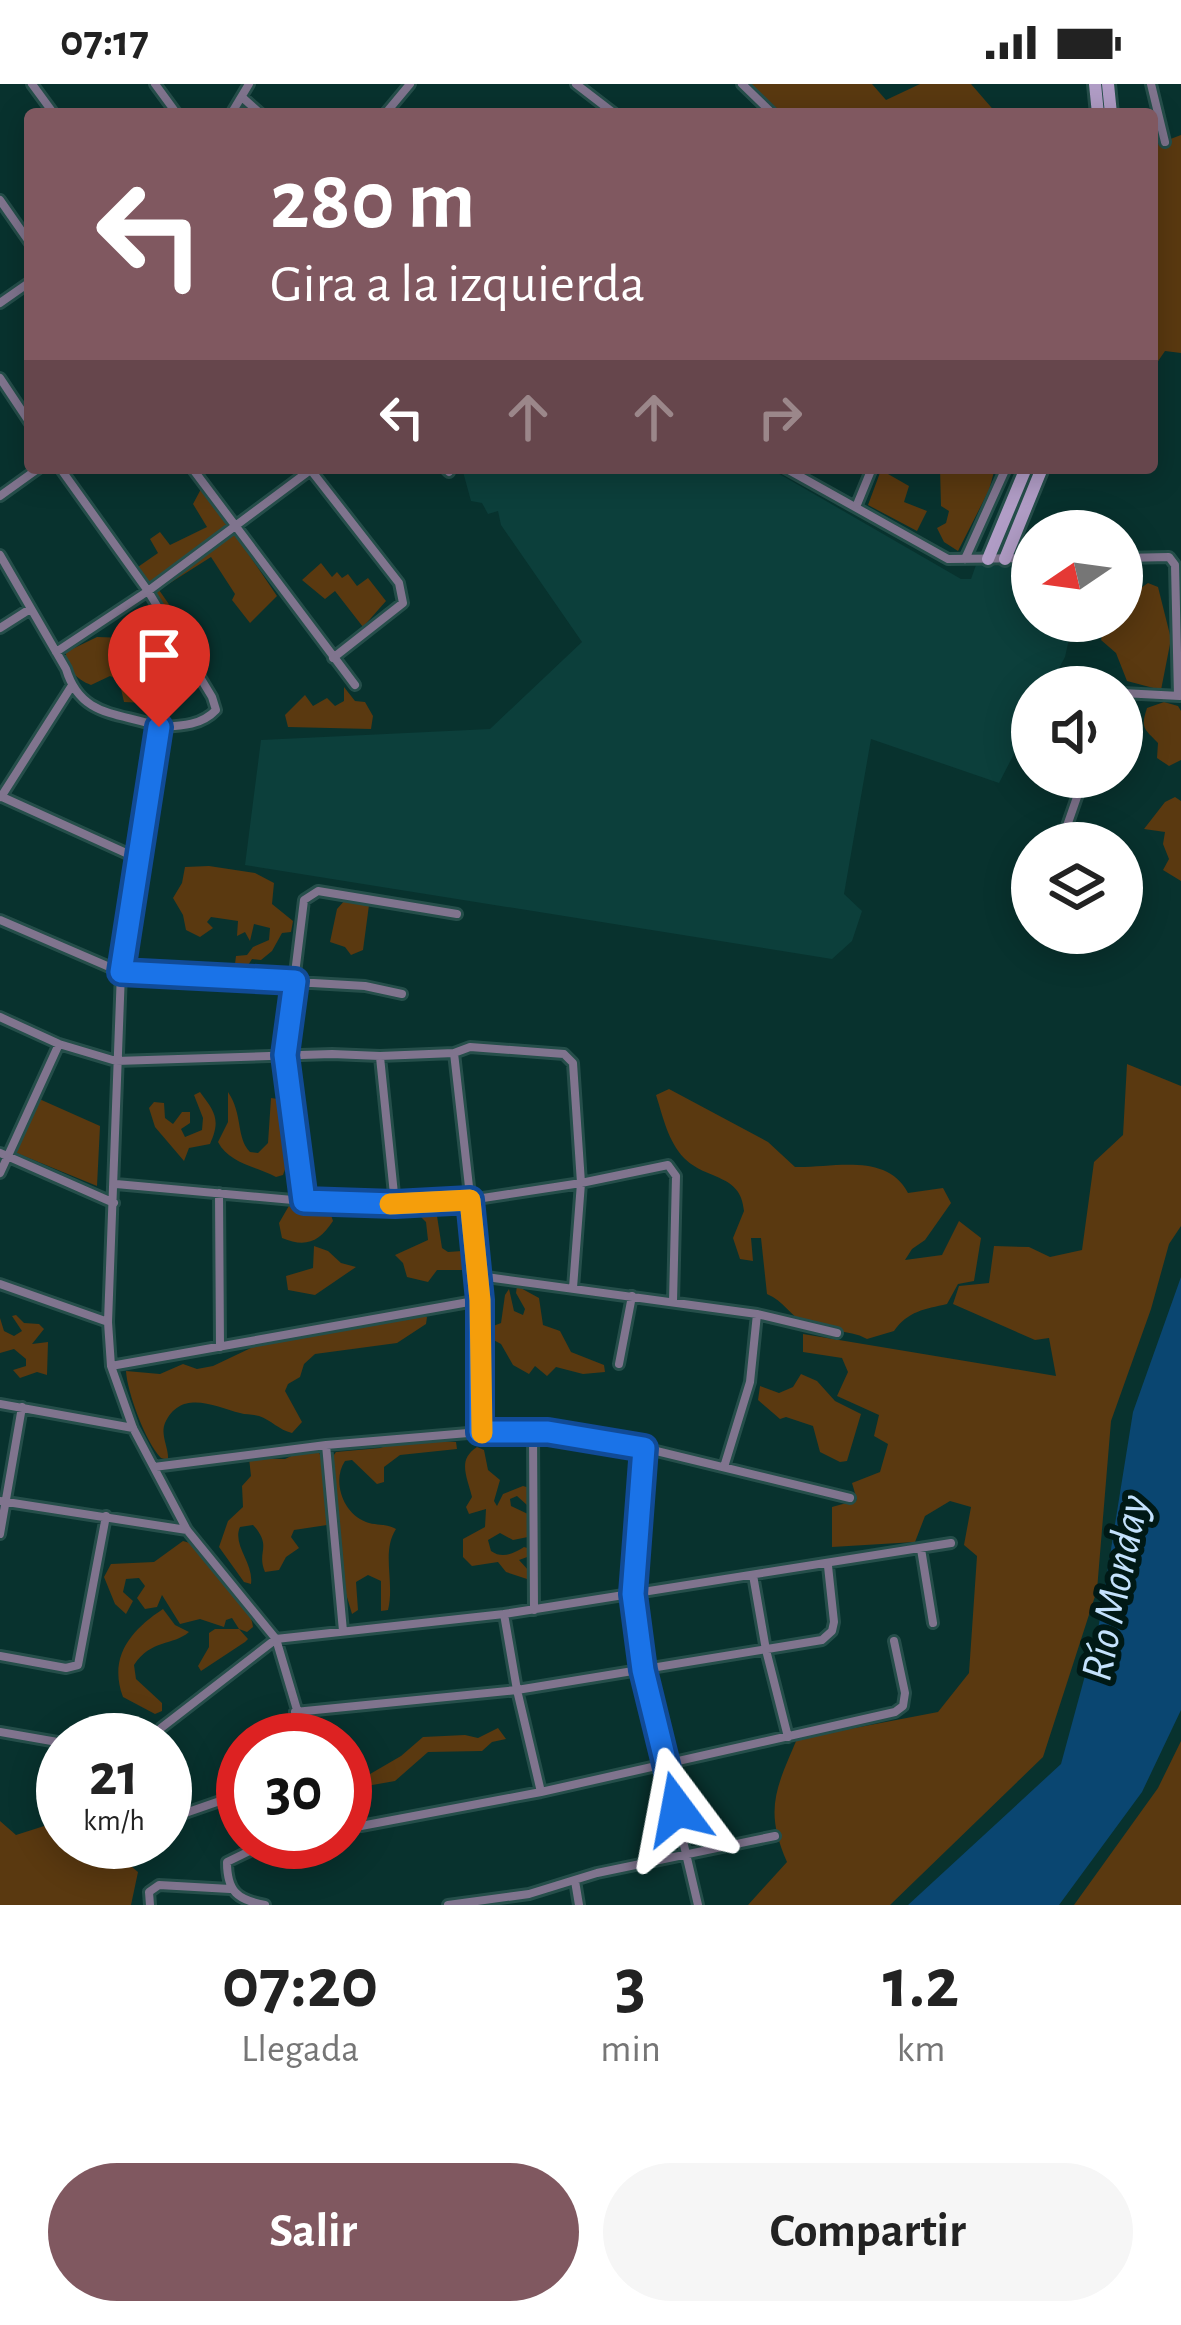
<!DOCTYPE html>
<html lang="es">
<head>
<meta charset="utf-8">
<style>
  body { margin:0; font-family:"Alegreya Sans",sans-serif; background:#f6f6f6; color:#222; height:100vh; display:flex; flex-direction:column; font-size:45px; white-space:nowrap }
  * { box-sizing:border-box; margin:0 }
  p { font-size:39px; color:#767676 }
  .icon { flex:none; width:66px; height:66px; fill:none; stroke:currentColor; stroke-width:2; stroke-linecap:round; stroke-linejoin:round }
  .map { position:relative; height:1821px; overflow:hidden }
  .drawer { display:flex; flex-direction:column; background:#fff; flex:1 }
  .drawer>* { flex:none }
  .banner { position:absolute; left:24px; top:24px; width:1134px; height:366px; border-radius:12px; box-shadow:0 6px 30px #0003; background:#805860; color:#fff; overflow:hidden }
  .needle { width:78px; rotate:257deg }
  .buttons { position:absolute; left:1011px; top:426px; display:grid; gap:24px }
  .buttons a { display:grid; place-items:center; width:132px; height:132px; border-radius:50%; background:#fff; box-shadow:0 6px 30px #0003; font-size:60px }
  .speed { position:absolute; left:36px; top:1629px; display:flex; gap:24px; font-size:60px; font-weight:700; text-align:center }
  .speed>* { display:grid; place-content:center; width:156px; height:156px; border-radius:50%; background:#fff; box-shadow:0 6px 30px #0003; line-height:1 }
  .speed small { font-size:30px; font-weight:400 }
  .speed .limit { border:18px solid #d22; background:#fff; color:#111 }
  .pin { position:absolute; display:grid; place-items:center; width:102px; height:102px; color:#fff; margin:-123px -51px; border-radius:50% 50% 50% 0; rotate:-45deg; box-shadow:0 0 12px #0007 }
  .pin .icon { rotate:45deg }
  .me { position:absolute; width:132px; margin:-66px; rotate:347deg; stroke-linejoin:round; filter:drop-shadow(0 0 9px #0008) }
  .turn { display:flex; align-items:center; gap:42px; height:252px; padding:0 48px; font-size:54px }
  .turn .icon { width:156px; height:156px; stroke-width:2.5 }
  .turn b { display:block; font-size:84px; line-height:102px }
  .lanes { display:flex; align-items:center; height:114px; padding:0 48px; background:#0003; justify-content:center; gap:60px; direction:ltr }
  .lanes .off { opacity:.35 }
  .eta { display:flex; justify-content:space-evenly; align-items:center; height:204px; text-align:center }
  .eta b { font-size:72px; font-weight:600; line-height:84px }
  .cta { display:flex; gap:24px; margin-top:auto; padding:24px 48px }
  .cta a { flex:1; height:138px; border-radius:72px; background:#805860; color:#fff; font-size:48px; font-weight:600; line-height:138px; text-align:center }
  .cta a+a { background:#f6f6f6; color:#222 }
  .status { display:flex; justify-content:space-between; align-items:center; height:84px; padding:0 60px; background:#fff; direction:ltr }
  .status svg { height:33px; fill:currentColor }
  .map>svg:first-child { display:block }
</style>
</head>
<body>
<div class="status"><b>07:17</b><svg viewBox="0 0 49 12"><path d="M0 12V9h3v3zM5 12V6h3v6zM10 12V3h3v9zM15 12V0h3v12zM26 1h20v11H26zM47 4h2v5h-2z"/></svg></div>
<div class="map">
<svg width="1181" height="1821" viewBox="0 0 1181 1821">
  <rect width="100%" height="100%" fill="#08322e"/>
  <path fill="#0c3f3b" d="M462 384H769L961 495H971L976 481 1032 483V537H1073L1065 573 1049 603H1032V635L999 699 871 655 844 810 862 827 852 857 832 875 245 781 261 656 490 645 582 558 501 441 498 427 488 430 482 419 471 417Z"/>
  <path fill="#5a3910" d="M745 0H872L886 16 920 0H971L997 30H772Z
    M1181 51V269L1165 267 1152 286V62Z
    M940 384H995L989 406 958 467 944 458 937 444 946 439 949 427 941 422Z
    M881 386 909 402 904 418 927 427 917 447 868 421Z
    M201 405 230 446 149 506 135 485 158 469 150 455 160 448 170 461 207 443 193 420Z
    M235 450 277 512 250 539 232 516 235 510 211 473 159 506 203 569 193 578 151 511Z
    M321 479 332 493 337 488 342 494 348 490 357 502 368 494 386 517 363 543 335 507 325 515 302 496Z
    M1148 499 1158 503 1171 555 1161 606 1127 597 1116 569 1101 556 1106 537H1122V517Z
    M147 529 169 549 176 564 175 584 162 586 159 590 177 604 169 615 161 617 152 610 155 595 142 605 148 613 145 619 124 618 119 596 110 592 91 601C76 595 65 584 66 568L97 553 128 554 124 579 133 587 144 588 154 595C140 576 130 550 147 529Z
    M344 603 355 617 365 618 373 632 371 645 288 643 285 631 305 611 313 622 327 614 335 622 344 617Z
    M1164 618 1178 622 1181 627V676L1169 682 1157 674 1158 659C1145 645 1140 645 1147 624Z
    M1175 713 1181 717V797L1163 786 1169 775 1163 760 1165 748 1144 745 1165 718Z
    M209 782 255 789 274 799 272 820 293 837 291 848 282 849 272 867 261 876 252 875 245 886 235 880 236 872 247 871 253 863 269 856 270 844 254 840 250 857 245 848 237 852 238 837 211 833 207 838 213 844 200 853 186 846 183 831 173 814 182 799 185 783Z
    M346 815 369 821 363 866 351 871 345 863 330 858 337 825Z
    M1127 980 1181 1002V1142L1169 1160 1151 1225 1111 1337 1097 1506 1043 1673 890 1821H748L787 1778C764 1726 776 1704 797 1655L938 1628 969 1589 977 1472 964 1461 971 1423 950 1417 925 1432 915 1458 832 1463V1423L857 1416 852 1399 880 1388 888 1360 874 1352 879 1331 837 1312 848 1288 842 1274 803 1268V1250L1056 1292 1049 1254 1035 1256 953 1220 959 1202 989 1199 994 1162 1029 1163 1050 1173 1082 1166 1094 1078 1123 1051Z
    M669 1005 768 1058 795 1083C833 1084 887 1068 908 1109L943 1104 951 1119 925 1156 912 1165 905 1176 942 1171 959 1137 981 1154 974 1197 958 1200 947 1220C925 1225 908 1227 894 1247L867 1255C848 1244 825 1250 807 1241 790 1232 784 1217 767 1210L761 1154H751L753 1177 740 1175 733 1154 744 1127C741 1089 707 1097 684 1074 668 1057 663 1033 656 1011Z
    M200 1008C215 1028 221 1036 210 1060L189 1064 184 1077 155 1043 149 1024 154 1018 164 1019 165 1034 173 1040 182 1028H190V1039L181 1045 185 1053 202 1046 203 1034 194 1011Z
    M228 1008C243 1030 236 1054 250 1068L258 1069 268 1059 271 1014 278 1015 282 1020 288 1077 283 1091 276 1093C254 1082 229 1079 218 1058L228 1038Z
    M37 1014 100 1042 97 1102 14 1068Z
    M290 1120 319 1123 331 1131 333 1137C319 1158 306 1164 282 1154L279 1139Z
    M425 1124 437 1132 442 1164 448 1168 462 1167 470 1178 465 1186H437L428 1198 407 1193 403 1179 395 1171 428 1156 426 1138 416 1128Z
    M314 1162 328 1167 341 1179 356 1183 315 1211 288 1206 286 1192 313 1184Z
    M517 1202 539 1214 543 1241 560 1247 571 1268 604 1281 605 1288 583 1290 556 1283 547 1292 535 1282 529 1290 513 1281 501 1260 484 1251 488 1244 501 1239 505 1211 509 1205 514 1227 523 1231 525 1225 516 1209Z
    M409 1229 427 1233 426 1240 397 1259 315 1270 304 1280 300 1293 288 1300 285 1307 302 1338 292 1349C279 1346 271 1336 259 1332 253 1330 246 1331 240 1329 216 1323 181 1304 165 1339 160 1351 169 1364 168 1376L161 1374C146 1359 127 1308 126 1287L160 1290 183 1280 197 1285 213 1282 255 1262Z
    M16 1231 24 1239 39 1240 44 1245 32 1260 48 1258 47 1291 37 1288 20 1294 13 1286 26 1282V1275L14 1265 0 1269V1234L4 1247 14 1252 22 1247 12 1232Z
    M801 1290 817 1297 835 1317 861 1330 847 1377 840 1378 820 1368 813 1342 786 1333 780 1335 758 1316 760 1302 779 1309 793 1303Z
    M406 1355 456 1358 457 1365 400 1371 384 1383V1398L377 1400 352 1376 345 1377C332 1396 342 1429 366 1438 377 1442 385 1439 396 1445 381 1468 395 1498 388 1526L381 1527V1497L368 1491 356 1498 358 1526 352 1530 344 1503 331 1375 336 1368 380 1364Z
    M477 1363 484 1366 488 1386 500 1396 494 1417 497 1422 503 1410 523 1402 530 1404 534 1419 527 1421 517 1412 510 1415 511 1422 530 1431 532 1447 528 1453 513 1456 500 1449 488 1456 491 1467C502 1475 513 1470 524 1463L531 1465 530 1472 519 1476 530 1488 527 1495 506 1488 498 1478 472 1482 463 1473V1455L485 1443 486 1425 469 1430 466 1423 472 1413C467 1392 457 1376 477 1363Z
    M304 1366H318L321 1373 327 1441 294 1446 291 1453 299 1464 286 1473 279 1486 265 1488C256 1467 273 1463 253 1441L240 1443C232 1461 254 1479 251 1500L244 1498 219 1463 228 1437 243 1423 242 1402 251 1392 249 1374 285 1375Z
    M183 1457 190 1459C207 1478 252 1520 253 1543L247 1548 239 1545 248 1555 245 1558 201 1587 198 1582 209 1563V1549L215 1545H239L232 1534 226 1536 224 1543 200 1535 180 1540 162 1511 157 1523 145 1525 137 1514 145 1502 139 1494 126 1495 123 1508 133 1517 126 1530 115 1520 104 1493 111 1480 154 1478Z
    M163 1525 175 1541 189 1548C173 1562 151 1555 134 1581L136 1595 162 1619V1627L155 1630 123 1613C108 1573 131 1546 163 1525Z
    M498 1644 506 1655 492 1658 482 1667 428 1668 395 1697 361 1703 358 1697 401 1672 423 1653 465 1651 478 1654Z
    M1181 1657V1821H1074L1158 1704Z
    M63 1736V1758H121L126 1778 138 1788 131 1821H0V1737L16 1751Z"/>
  <path fill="#0a4671" d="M1181 1193V1626L1142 1708 1059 1821H908L1061 1680 1099 1540 1133 1328Z"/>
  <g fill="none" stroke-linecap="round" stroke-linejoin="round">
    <g stroke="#254e4a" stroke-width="14">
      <path id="street" d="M32 0 54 30
        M155 0 177 30
        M576 0 615 30
        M742 0 773 30
        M1151 0 1165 58
        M243 14 261 30
        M231 30 249 0
        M385 30 410 0
        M0 116 30 159
        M0 219 30 198
        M0 294 30 339
        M60 384 148 507 212 613 216 626C201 642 180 642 159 643
        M192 384 355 601
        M445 384 449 388
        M785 384 948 475 1032 474
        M310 385 399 499 403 519 333 574
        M0 412 39 384
        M856 423 872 384
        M0 471 66 585C81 635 121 628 160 643L121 888 108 1238 111 1282 133 1344 187 1446 276 1555 306 1656
        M1122 474 1169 473 1175 481 1178 612
        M965 475 1006 384
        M0 544 30 525
        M56 568 148 507 313 384
        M1122 609 1180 612
        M0 712 137 774
        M1 713 71 603
        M1061 759 1084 693
        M0 836 121 888 365 902 402 910
        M0 933 59 960 116 977 332 970 380 972 454 969 470 963 564 970 573 979 581 1099 573 1204
        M454 969 479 1192 480 1348
        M380 973 395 1120
        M0 1069 114 1119
        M0 1089 59 960
        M116 1100 304 1117 395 1120 470 1116 581 1099 668 1081 676 1092 673 1218
        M219 1109 220 1263
        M304 1117 285 971 304 816 318 807 457 830
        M479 1192 757 1230 837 1249
        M0 1200 108 1238
        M619 1280 632 1212
        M111 1282 480 1216
        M0 1320 133 1344
        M533 1348 534 1526
        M326 1361 343 1547
        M644 1364 633 1510 643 1586 698 1821
        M154 1383 326 1361 480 1348H547L644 1364 850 1414
        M724 1383 750 1298 757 1230
        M0 1417 187 1446
        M0 1450 22 1323
        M921 1465 933 1539
        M753 1491 766 1566 788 1653
        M504 1530 951 1459
        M0 1572 66 1584 78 1581 106 1432
        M161 1644 276 1555 504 1530 517 1606 295 1628
        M0 1648 63 1659
        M541 1708 517 1606 822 1556 832 1547 834 1538 828 1482
        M168 1735 243 1709
        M345 1741 361 1742 541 1708 895 1628 903 1622 905 1609 894 1557
        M575 1797 579 1821
        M150 1821 149 1808 159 1801 230 1805
        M265 1821C238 1816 227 1808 227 1778L268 1758
        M448 1821 529 1810 597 1789 775 1752"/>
    </g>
    <g stroke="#254e4a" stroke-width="18">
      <path id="secondary" d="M1095 0 1098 30
        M1108 0 1111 30
        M988 475 1026 384
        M1005 475 1042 384"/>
    </g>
    <use href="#street" stroke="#80748e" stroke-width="8"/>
    <use href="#secondary" stroke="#b19dc6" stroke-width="12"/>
  </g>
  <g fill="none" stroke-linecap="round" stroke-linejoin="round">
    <g stroke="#114b97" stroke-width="30">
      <path id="route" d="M159 643 121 888 295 897 285 971 304 1117 395 1120 470 1116 480 1216V1348H548L644 1364 633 1510 643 1586 677 1725"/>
    </g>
    <use href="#route" stroke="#1a73e8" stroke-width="21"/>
    <path stroke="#f59e0b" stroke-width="21" d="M390 1120 470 1116 480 1216 482 1349"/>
  </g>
  <g text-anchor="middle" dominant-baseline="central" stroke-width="12" stroke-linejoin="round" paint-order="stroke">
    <g font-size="45" font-style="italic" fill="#c4e2fd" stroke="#001916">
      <text transform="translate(1116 1504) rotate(-78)">Río Monday</text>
    </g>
  </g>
</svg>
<div class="buttons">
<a><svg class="needle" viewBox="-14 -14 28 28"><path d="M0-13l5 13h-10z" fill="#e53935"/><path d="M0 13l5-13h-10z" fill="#767676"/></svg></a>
<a><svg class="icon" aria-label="sound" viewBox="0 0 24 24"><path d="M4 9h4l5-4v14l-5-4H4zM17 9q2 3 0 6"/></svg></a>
<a><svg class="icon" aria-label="layers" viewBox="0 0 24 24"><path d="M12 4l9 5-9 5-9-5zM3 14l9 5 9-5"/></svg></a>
</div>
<div class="speed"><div>21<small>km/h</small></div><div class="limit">30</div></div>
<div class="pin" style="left:159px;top:643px;background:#d93025"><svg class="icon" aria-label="arrive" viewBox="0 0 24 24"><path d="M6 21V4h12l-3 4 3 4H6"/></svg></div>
<svg class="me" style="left:677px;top:1725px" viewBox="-20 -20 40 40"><path d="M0-17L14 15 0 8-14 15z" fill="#1a73e8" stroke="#fff" stroke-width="4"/></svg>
<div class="banner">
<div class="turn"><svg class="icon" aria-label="left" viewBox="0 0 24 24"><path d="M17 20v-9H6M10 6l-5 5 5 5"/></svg><div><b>280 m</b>Gira a la izquierda</div></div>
<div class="lanes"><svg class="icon" aria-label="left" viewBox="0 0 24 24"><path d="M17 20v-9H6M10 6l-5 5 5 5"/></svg><svg class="icon off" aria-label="ahead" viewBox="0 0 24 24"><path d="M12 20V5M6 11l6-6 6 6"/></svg><svg class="icon off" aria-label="ahead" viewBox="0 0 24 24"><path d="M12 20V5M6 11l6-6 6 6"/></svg><svg class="icon off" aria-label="right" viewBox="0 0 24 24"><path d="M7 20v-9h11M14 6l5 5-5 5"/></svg></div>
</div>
</div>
<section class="drawer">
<div class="eta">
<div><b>07:20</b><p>Llegada</p></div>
<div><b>3</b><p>min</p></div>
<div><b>1.2</b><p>km</p></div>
</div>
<div class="cta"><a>Salir</a><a>Compartir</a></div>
</section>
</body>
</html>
